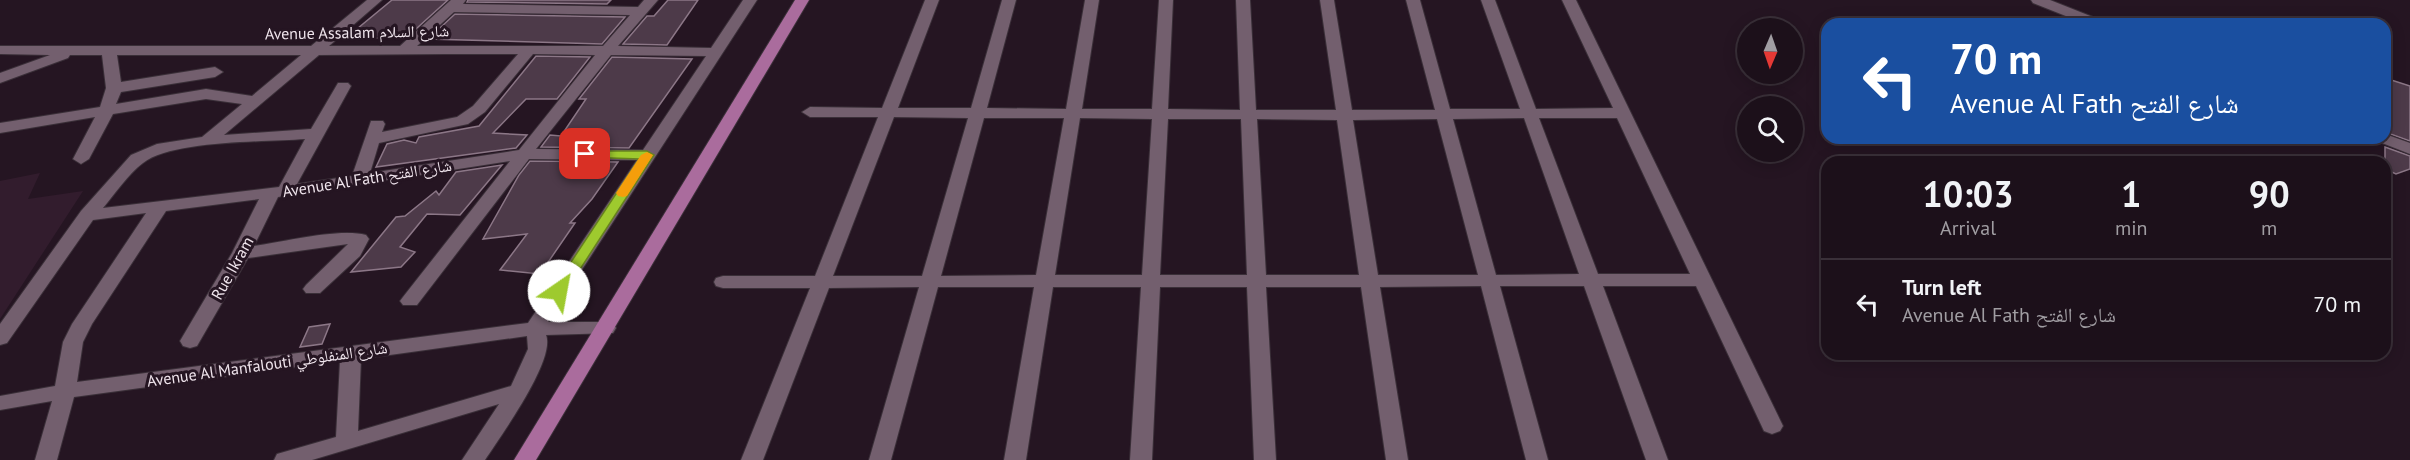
<!DOCTYPE html>
<html lang="en">
<head>
<meta charset="utf-8">
<style>
  body { margin:0; font-family:"PT Sans","Noto Naskh Arabic",sans-serif; background:#251923; color:#f1f3f6; height:100vh; display:flex; flex-direction:column; font-size:22px; white-space:nowrap }
  * { box-sizing:border-box; margin:0 }
  p { font-size:20px; color:#a09da2 }
  .icon { flex:none; width:33px; height:33px; fill:none; stroke:currentColor; stroke-width:2; stroke-linecap:round; stroke-linejoin:round }
  .map { position:relative; flex:1; overflow:hidden }
  .drawer { position:absolute; left:1821px; top:156px; width:570px; height:204px; display:flex; flex-direction:column; background:#1c101a; border-radius:18px; box-shadow:0 3px 15px #0003,0 0 0 2px #3a3039 }
  .drawer>* { flex:none }
  .banner { position:absolute; left:1821px; top:18px; width:570px; height:126px; border-radius:18px; box-shadow:0 3px 15px #0003,0 0 0 2px #3a3039; background:#1a4fa0; color:#fff; overflow:hidden }
  .needle { width:39px; rotate:182deg }
  .tools { position:absolute; left:1737px; top:18px; display:grid; gap:12px }
  .tools a { display:grid; place-items:center; width:66px; height:66px; border-radius:50%; background:#1c101a; box-shadow:0 3px 15px #0003,0 0 0 2px #3a3039; font-size:30px }
  .pin { position:absolute; display:grid; place-items:center; width:51px; height:51px; color:#fff; margin:-26px; border-radius:12px; box-shadow:0 3px 9px #0006 }
  .me { position:absolute; width:66px; margin:-33px; rotate:33deg; stroke-linejoin:round; filter:drop-shadow(0 0 4px #0008) }
  .turn { display:flex; align-items:center; gap:21px; height:126px; padding:0 30px; font-size:27px }
  .turn .icon { width:78px; height:78px; stroke-width:2.5 }
  .turn b { display:block; font-size:42px; line-height:51px }
  .eta { display:flex; justify-content:space-evenly; align-items:center; height:102px; text-align:center }
  .eta b { font-size:36px; font-weight:600; line-height:42px }
  ul { padding:0; list-style:none }
  li { display:flex; align-items:center; gap:18px; height:90px; padding:0 30px; border-top:2px solid #3a3039 }
  li div { flex:1 }
  li b { display:block; font-size:22px }
  li em { font-style:normal }
  .map>svg:first-child { display:block }
</style>
</head>
<body>
<div class="map">
<svg width="2410" height="460" viewBox="0 0 2410 460">
  <rect width="100%" height="100%" fill="#251522"/>
  <path fill="#321c2d" d="M40 173 28 199 83 191 0 319V181Z"/>
  <path fill="#4d3a49" stroke="#8c7787" stroke-width="1.5" d="M392 0H448L406 38H346Z
    M468 0H611L607 4 467 2Z
    M668 0H698L667 45 623 44 647 16H654Z
    M455 14 625 17 602 44 428 39Z
    M536 56 590 57 557 99H526L493 133 527 135 516 148 376 167 387 144 404 140 416 143 419 137 479 126Z
    M612 57 692 59 629 148 541 147 550 135 561 136 586 99H579Z
    M2385 78 2410 86V141L2385 132Z
    M2385 147 2410 156V169L2396 174 2385 169Z
    M530 161 618 162 592 199 570 223H575L540 274 500 270 527 234 483 239 519 175Z
    M502 165 460 215 427 214 400 247 415 252 401 267 351 272 396 217 405 216 436 191 439 195 456 172Z
    M330 324 322 344 300 347 309 327Z"/>
  <g fill="none" stroke-linecap="round" stroke-linejoin="round">
    <g stroke="#3a2f38" stroke-width="2">
      <path id="minor" d="M367 0H382L329 46H400L451 0H466L463 4 638 7 644 0H658L618 46 711 48 743 0H757L548 322H606L613 323 616 328 613 333 546 335C556 360 500 437 485 460H462L499 404 312 460H274L277 454 336 437 340 361 74 397 57 460H35L52 401 0 410V396L55 386 63 342 72 324 146 213 93 220 7 343 0 345V324L81 211 131 155 157 144 202 137 242 104 206 99 113 114 89 159 81 164 73 159 95 117 0 133V123L100 107 106 88 102 55H70L68 58 0 83V73L50 55 0 54V46H311ZM454 12 630 15 603 46H417ZM446 54H518L473 106 457 117 382 132 385 124 383 121H371L352 176 297 184 351 86 348 83H338L311 129 224 135 319 55ZM533 54 595 55 519 150 370 173 379 143 468 124 485 112ZM117 55H301L252 96 206 89 116 104 121 92 215 77 223 72 215 67 121 82ZM611 55 706 56 643 150 536 149ZM305 139 279 187 103 208C115 194 128 174 143 163 172 140 267 142 305 139ZM529 159 637 160 528 323 77 382 83 342 92 324 166 211 259 199 232 253 180 341 183 346 190 348 197 346 248 258 348 244 306 285 303 289 306 293H320L360 256 369 239 366 235C338 228 284 242 254 246L278 197 510 161 403 297 400 301 403 305H417ZM527 336 528 349 511 386 358 431 361 359Z
        M925 0H939L898 108H971L1002 0H1016L987 108 1066 109 1085 0H1099L1082 109H1152L1159 0H1173L1168 109 1240 110 1236 0H1250L1256 110H1336L1320 0H1334L1352 110H1435L1406 0H1420L1450 109H1520L1481 0H1495L1536 109 1613 108 1562 0H1576L1783 426 1780 431 1772 434 1764 431 1696 286H1603L1668 460H1646L1584 286H1500L1548 460H1526L1481 286 1380 287 1408 460H1386L1361 287H1266L1276 460H1254L1247 287H1160L1152 460H1130L1141 287H1053L1026 460H1004L1034 287H938L891 460H869L919 287 829 288 763 460H741L810 288H723L716 286 714 282 716 278 723 276H815L878 117H810L802 112 810 107 882 108ZM894 117 968 118 922 276H833ZM984 118H1064L1036 275 941 276ZM1080 118 1152 119 1142 275H1055ZM1524 118 1579 274 1496 275 1453 119ZM1539 118H1617L1690 274H1598ZM1168 119H1241L1247 275H1160ZM1257 119 1337 120 1359 275H1266ZM1437 119 1478 275H1378L1353 120Z
        M2031 0H2050L2103 21 2105 24H2086L2033 3Z
        M2385 134 2410 143V154L2377 141 2375 138H2385Z"/>
    </g>
    <g stroke="#3a2f38" stroke-width="2">
      <path id="major" d="M795 0H809L536 460H514Z"/>
    </g>
    <use href="#minor" fill="#735f6e" fill-rule="evenodd"/>
    <use href="#major" fill="#aa6c9d" fill-rule="evenodd"/>
  </g>
  <path fill="#9eca2e" stroke="#67831e" stroke-width="1.5" d="M585 151H647L654 155 564 294 559 295 552 291 639 159 581 157 579 154Z"/>
  <path fill="#f59e0b" d="M647 152 653 155 627 196 623 197 618 196 616 193 641 155Z"/>
  <g text-anchor="middle" dominant-baseline="central" stroke-width="6" stroke-linejoin="round" paint-order="stroke">
    <g font-size="16" fill="#efe4ec" stroke="#251522">
      <text transform="translate(357 32) rotate(-1)">Avenue Assalam شارع السلام</text>
      <text transform="translate(367 178) rotate(-9)">Avenue Al Fath شارع الفتح</text>
      <text transform="translate(232 268) rotate(-61)">Rue Ikram</text>
      <text transform="translate(267 364) rotate(-8)">Avenue Al Manfalouti شارع المنفلوطي</text>
    </g>
  </g>
</svg>
<div class="tools">
<a><svg class="needle" viewBox="-14 -14 28 28"><path d="M0-13l5 13h-10z" fill="#e53935"/><path d="M0 13l5-13h-10z" fill="#a09da2"/></svg></a>
<a><svg class="icon" aria-label="search" viewBox="0 0 24 24"><circle cx="10" cy="10" r="6"/><path d="M15 15l6 6"/></svg></a>
</div>
<div class="pin" style="left:585px;top:154px;background:#d93025"><svg class="icon" aria-label="arrive" viewBox="0 0 24 24"><path d="M6 21V4h12l-3 4 3 4H6"/></svg></div>
<svg class="me" style="left:559px;top:291px" viewBox="-20 -20 40 40"><circle r="19" fill="#fff"/><path d="M0-13L10 11 0 6-10 11z" fill="#9eca2e"/></svg>
<div class="banner">
<div class="turn"><svg class="icon" aria-label="left" viewBox="0 0 24 24"><path d="M17 20v-9H6M10 6l-5 5 5 5"/></svg><div><b>70 m</b>Avenue Al Fath شارع الفتح</div></div>
</div>
<section class="drawer">
<div class="eta">
<div><b>10:03</b><p>Arrival</p></div>
<div><b>1</b><p>min</p></div>
<div><b>90</b><p>m</p></div>
</div>
<ul>
<li><svg class="icon" aria-label="left" viewBox="0 0 24 24"><path d="M17 20v-9H6M10 6l-5 5 5 5"/></svg><div><b>Turn left</b><p>Avenue Al Fath شارع الفتح</p></div><em>70 m</em></li>
</ul>
</section>
</div>
</body>
</html>
